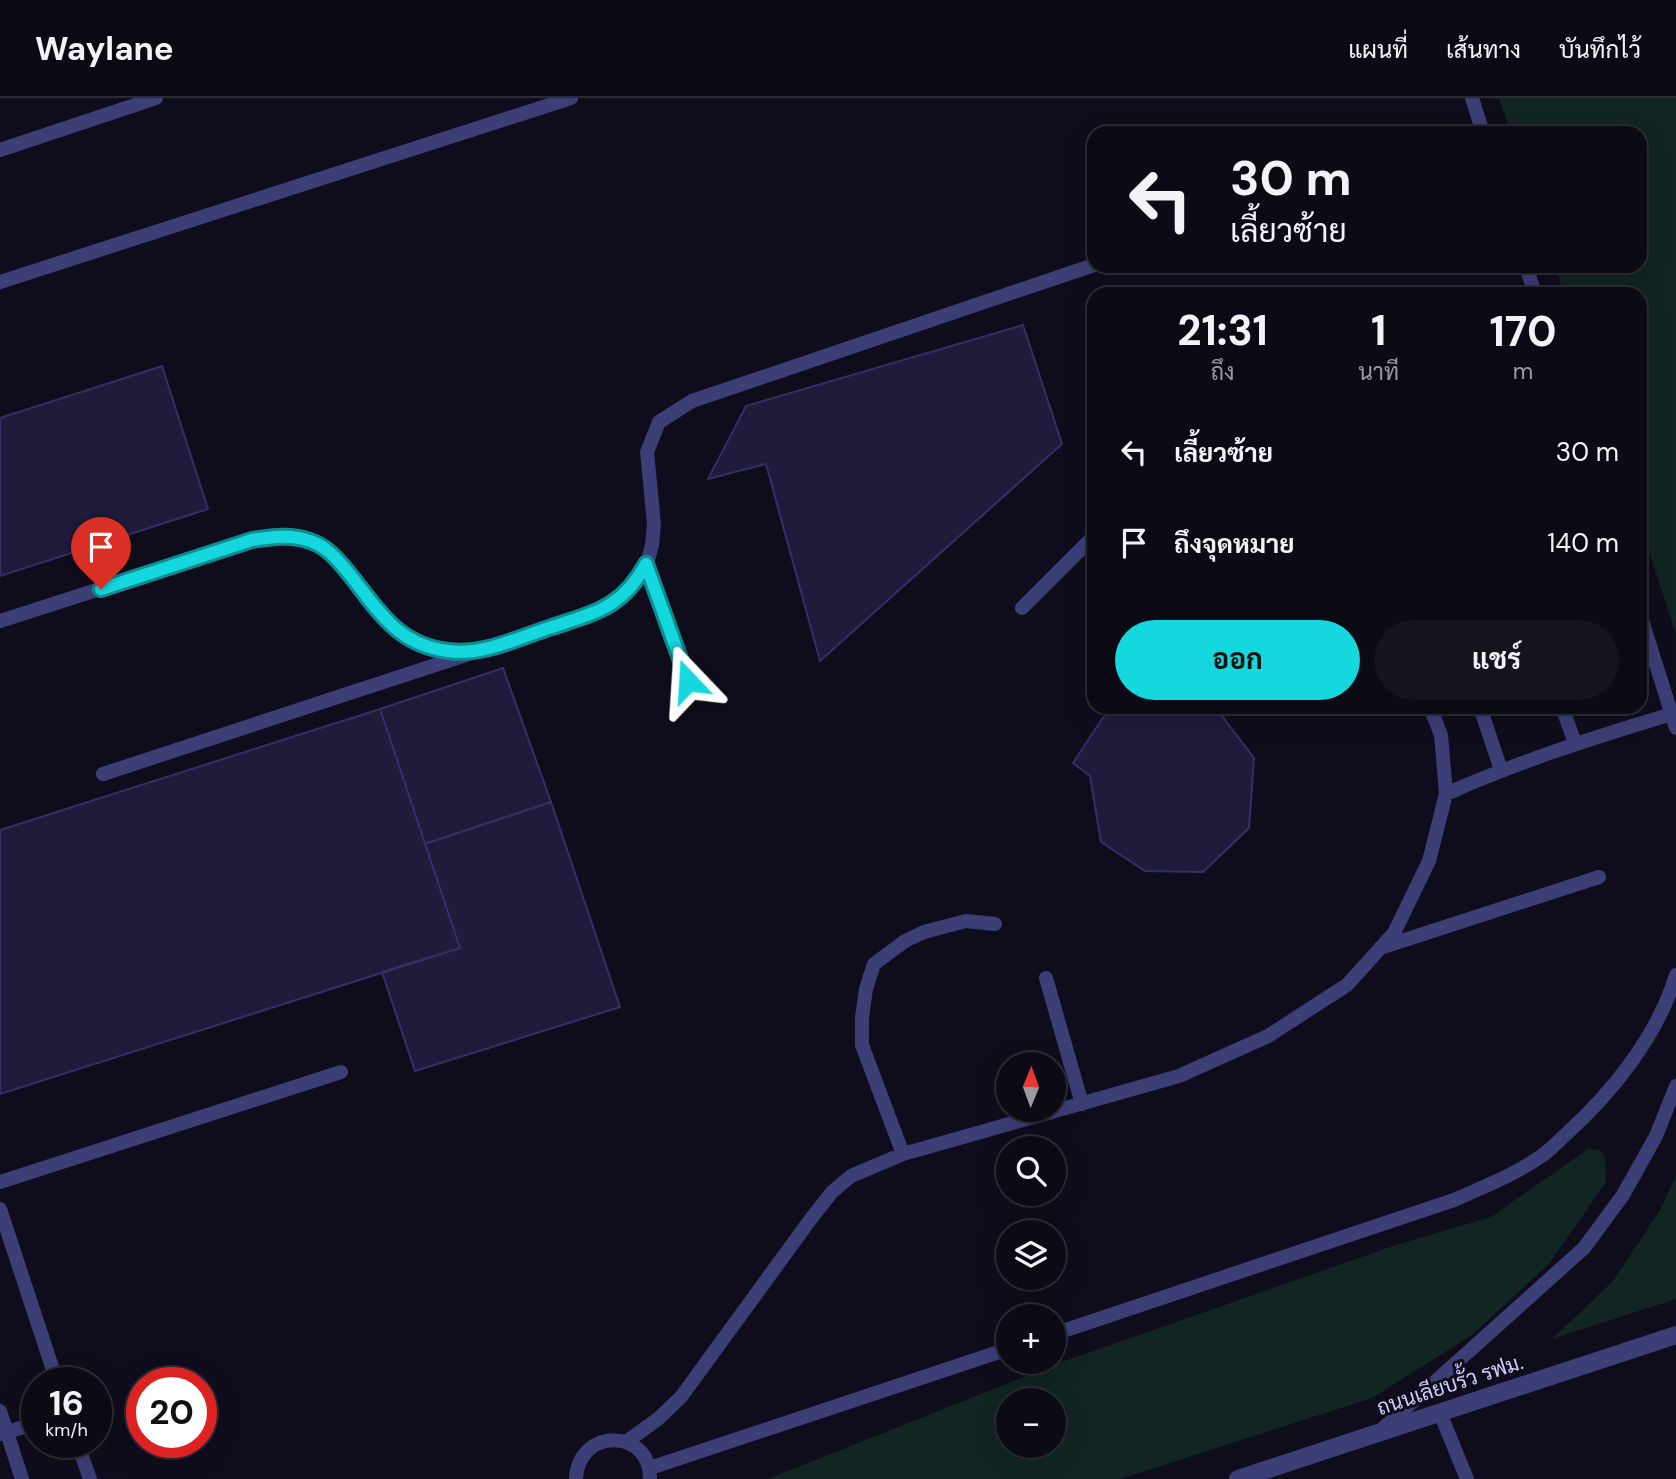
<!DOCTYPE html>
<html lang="th">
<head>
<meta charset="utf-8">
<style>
  body { margin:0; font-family:"DM Sans",Sarabun,sans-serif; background:#14131e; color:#f1f3f6; height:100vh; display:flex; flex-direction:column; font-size:26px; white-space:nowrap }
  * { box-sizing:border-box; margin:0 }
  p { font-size:23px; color:#9a9aa0 }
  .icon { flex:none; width:38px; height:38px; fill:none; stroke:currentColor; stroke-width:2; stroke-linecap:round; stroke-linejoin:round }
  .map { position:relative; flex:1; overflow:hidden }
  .side { position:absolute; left:1087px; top:189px; width:560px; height:427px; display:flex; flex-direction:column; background:#0b0a15; border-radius:21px; box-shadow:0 7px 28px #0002,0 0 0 2px #2b2b34 }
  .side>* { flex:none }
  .guide { position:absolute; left:1087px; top:28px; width:560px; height:147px; border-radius:21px; box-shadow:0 7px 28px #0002,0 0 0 2px #2b2b34; background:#0b0a15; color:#f1f3f6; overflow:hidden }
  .needle { width:46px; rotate:1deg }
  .buttons { position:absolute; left:996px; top:954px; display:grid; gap:14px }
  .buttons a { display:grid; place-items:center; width:70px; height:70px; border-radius:50%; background:#0b0a15; box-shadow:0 7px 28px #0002,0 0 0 2px #2b2b34; font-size:35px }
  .speed { position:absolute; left:21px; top:1269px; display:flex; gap:14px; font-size:35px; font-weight:700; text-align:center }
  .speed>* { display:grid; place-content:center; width:91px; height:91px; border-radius:50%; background:#0b0a15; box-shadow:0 7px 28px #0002,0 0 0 2px #2b2b34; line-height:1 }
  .speed small { font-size:18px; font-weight:400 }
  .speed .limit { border:10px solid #d22; background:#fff; color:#111 }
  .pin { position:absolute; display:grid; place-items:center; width:60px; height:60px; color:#fff; margin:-72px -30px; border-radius:50% 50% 50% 0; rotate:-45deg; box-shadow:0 0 7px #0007 }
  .pin .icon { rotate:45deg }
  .me { position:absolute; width:77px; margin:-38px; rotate:340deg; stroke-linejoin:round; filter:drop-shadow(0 0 5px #0008) }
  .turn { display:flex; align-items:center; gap:24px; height:147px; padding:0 28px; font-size:32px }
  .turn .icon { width:91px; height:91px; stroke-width:2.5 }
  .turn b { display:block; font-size:49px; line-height:60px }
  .eta { display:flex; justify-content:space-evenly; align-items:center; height:119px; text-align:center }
  .eta b { font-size:42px; font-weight:700; line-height:49px }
  .primary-button { display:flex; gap:14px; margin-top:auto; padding:14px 28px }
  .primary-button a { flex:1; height:80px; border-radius:42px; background:#15d7de; color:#111; font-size:28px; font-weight:700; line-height:80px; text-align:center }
  .primary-button a+a { background:#14131e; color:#f1f3f6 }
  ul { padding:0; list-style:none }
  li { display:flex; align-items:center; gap:21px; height:91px; padding:0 28px }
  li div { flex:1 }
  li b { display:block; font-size:26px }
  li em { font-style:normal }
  header { display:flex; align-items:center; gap:42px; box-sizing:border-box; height:98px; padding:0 35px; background:#0b0a15; border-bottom:2px solid #2b2b34 }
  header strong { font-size:33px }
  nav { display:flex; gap:38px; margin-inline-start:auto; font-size:24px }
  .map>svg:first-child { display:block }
</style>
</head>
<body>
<header>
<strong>Waylane</strong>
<nav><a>แผนที่</a><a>เส้นทาง</a><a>บันทึกไว้</a></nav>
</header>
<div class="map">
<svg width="1676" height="1381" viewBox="0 0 1676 1381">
  <rect width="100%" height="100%" fill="#0f0d1c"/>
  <path fill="#112523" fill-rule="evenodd" d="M1499 0H1676V536L1640 426V196H1564L1555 168H1640V35H1511Z
    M1588 1051 1600 1052 1605 1058 1606 1084 1549 1166 1472 1237 1372 1300 1120 1381H768L1056 1266 1396 1147 1491 1119ZM1008 1302H1054V1348H1008Z
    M1676 1078V1201L1552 1241 1613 1183 1660 1112Z"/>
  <path fill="#1f1b3b" stroke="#362f65" stroke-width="2" d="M1023 227 1062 346 820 563 766 366 708 381 746 308Z
    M162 268 208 411 0 478V320Z
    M503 570 551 704 425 746 380 611Z
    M1110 609H1215L1254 660 1249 730 1203 774 1145 773 1101 744 1090 678 1073 665Z
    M380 611 460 850 0 996V732Z
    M551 704 620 909 415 973 382 874 460 850 425 746Z"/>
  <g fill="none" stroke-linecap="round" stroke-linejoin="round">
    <path stroke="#3c3e76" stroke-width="14" d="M1472 0 1483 35
      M0 52 156 0
      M1526 168 1535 196
      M0 184 571 0
      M1022 510 1094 438
      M1640 516 1676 630
      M0 523 252 442C271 439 291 436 310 443 326 448 337 461 347 473 381 515 403 556 464 553
      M688 583 647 466 652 447 654 426 647 354 659 324 692 303 1094 167
      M1480 609 1501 672
      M1562 609 1575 645
      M103 676 597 514C622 500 633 492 647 466
      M1446 696C1520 663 1595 639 1672 616
      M1380 850 1599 779
      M1046 880 1082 1006
      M903 1056 862 947V919L866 891 874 866 905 843 924 834 966 823 995 826
      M0 1084 341 974
      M0 1111 57 1284
      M1054 1236 1454 1102C1483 1089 1514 1077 1540 1059 1549 1053 1557 1045 1564 1038 1612 995 1657 939 1676 877
      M0 1313 22 1381
      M1440 1315 1467 1381
      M1380 1333 1584 1150 1623 1097 1656 1038 1676 988
      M0 1336 37 1325
      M77 1344 90 1381
      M626 1344 658 1321 681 1299 810 1122 832 1094 851 1078 903 1056 1179 978 1268 938 1347 887 1394 835 1429 763 1446 696 1441 637 1430 609
      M650 1370 1008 1251
      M576 1381C578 1329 651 1330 650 1381"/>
    <path stroke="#3c3e76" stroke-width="18" d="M1238 1381 1676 1237"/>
  </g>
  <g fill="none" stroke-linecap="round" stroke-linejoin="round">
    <g stroke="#0e8c90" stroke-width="18">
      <path id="route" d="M101 491 252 442C271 439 292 436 310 443 326 448 337 461 347 473 377 510 396 547 448 553 483 558 520 539 552 529 596 514 622 510 646 466L688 583"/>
    </g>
    <use href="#route" stroke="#15d7de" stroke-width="12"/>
  </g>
  <g text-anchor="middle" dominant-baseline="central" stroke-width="6" stroke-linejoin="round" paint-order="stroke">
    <g font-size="21" fill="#cfcdfa" stroke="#0f0d1c">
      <text transform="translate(1450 1287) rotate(-18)">ถนนเลียบรั้ว รฟม.</text>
    </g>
  </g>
</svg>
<div class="buttons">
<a><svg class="needle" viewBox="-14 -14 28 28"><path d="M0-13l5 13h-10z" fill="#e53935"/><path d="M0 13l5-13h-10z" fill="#9a9aa0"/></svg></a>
<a><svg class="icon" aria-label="search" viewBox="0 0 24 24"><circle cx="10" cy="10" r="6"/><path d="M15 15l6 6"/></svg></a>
<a><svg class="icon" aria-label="layers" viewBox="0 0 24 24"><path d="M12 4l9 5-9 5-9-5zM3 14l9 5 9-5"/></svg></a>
<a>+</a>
<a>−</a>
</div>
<div class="speed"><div>16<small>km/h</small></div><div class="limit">20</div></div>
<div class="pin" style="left:101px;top:491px;background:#d93025"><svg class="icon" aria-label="arrive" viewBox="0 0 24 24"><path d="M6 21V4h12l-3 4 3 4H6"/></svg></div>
<svg class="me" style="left:688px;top:583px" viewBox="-20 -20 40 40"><path d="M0-17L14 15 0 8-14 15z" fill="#15d7de" stroke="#fff" stroke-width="4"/></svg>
<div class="guide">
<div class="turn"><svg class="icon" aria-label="left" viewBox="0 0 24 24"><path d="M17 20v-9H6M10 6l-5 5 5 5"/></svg><div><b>30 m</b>เลี้ยวซ้าย</div></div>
</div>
<section class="side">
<div class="eta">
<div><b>21:31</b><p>ถึง</p></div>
<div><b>1</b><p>นาที</p></div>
<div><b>170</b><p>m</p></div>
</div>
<ul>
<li><svg class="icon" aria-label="left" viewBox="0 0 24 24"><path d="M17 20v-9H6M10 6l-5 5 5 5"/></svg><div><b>เลี้ยวซ้าย</b></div><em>30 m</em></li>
<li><svg class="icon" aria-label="arrive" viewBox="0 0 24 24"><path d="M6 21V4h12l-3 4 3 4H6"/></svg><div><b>ถึงจุดหมาย</b></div><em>140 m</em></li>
</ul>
<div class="primary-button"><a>ออก</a><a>แชร์</a></div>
</section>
</div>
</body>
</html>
